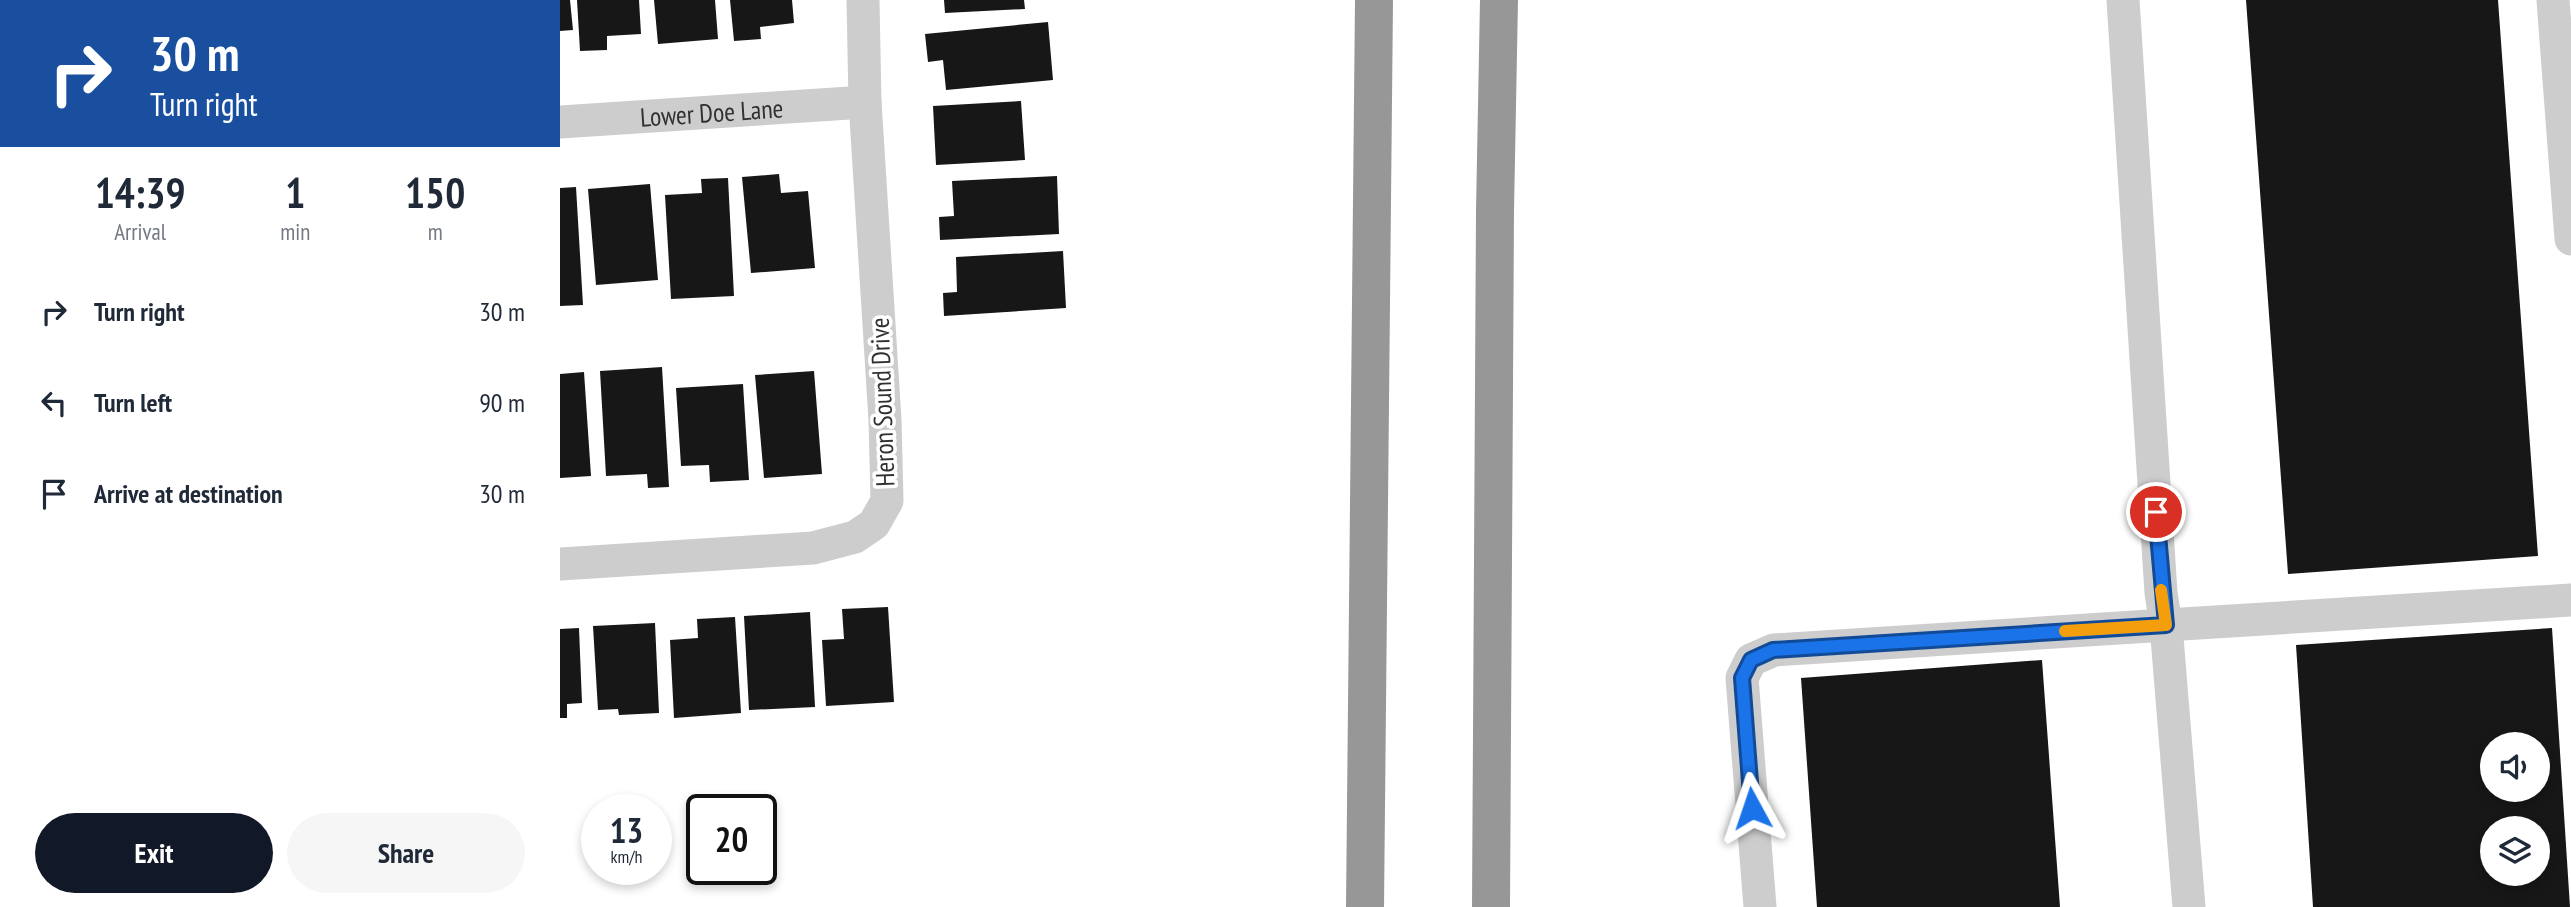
<!DOCTYPE html>
<html lang="en">
<head>
<meta charset="utf-8">
<style>
  body { margin:0; font-family:"PT Sans Narrow",sans-serif; background:#f6f6f7; color:#1f2937; height:100vh; display:flex; flex-direction:column; font-size:26px; white-space:nowrap }
  * { box-sizing:border-box; margin:0 }
  p { font-size:23px; color:#747a83 }
  .icon { flex:none; width:38px; height:38px; fill:none; stroke:currentColor; stroke-width:2; stroke-linecap:round; stroke-linejoin:round }
  .map { position:relative; flex:1; overflow:hidden }
  .drawer { display:flex; flex-direction:column; background:#fff; width:560px }
  .drawer>* { flex:none }
  .hud { background:#1a4fa0; color:#fff; overflow:hidden }
  .controls { position:absolute; left:1920px; top:732px; display:grid; gap:14px }
  .controls a { display:grid; place-items:center; width:70px; height:70px; border-radius:50%; background:#fff; box-shadow:0 4px 10px #0003; font-size:35px }
  .speed { position:absolute; left:21px; top:794px; display:flex; gap:14px; font-size:35px; font-weight:700; text-align:center }
  .speed>* { display:grid; place-content:center; width:91px; height:91px; border-radius:50%; background:#fff; box-shadow:0 4px 10px #0003; line-height:1 }
  .speed small { font-size:18px; font-weight:400 }
  .speed .limit { border:4px solid #111; border-radius:10px; background:#fff; color:#111 }
  .pin { position:absolute; display:grid; place-items:center; width:60px; height:60px; color:#fff; margin:-30px; border:4px solid #fff; border-radius:50%; box-shadow:0 2px 7px #0007 }
  .me { position:absolute; width:77px; margin:-38px; rotate:355deg; stroke-linejoin:round; filter:drop-shadow(0 0 5px #0008) }
  .turn { display:flex; align-items:center; gap:24px; height:147px; padding:0 35px; font-size:32px }
  .turn .icon { width:91px; height:91px; stroke-width:2.5 }
  .turn b { display:block; font-size:49px; line-height:60px }
  .eta { display:flex; justify-content:space-evenly; align-items:center; height:119px; text-align:center }
  .eta b { font-size:42px; font-weight:800; line-height:49px }
  .cta { display:flex; gap:14px; margin-top:auto; padding:14px 35px }
  .cta a { flex:1; height:80px; border-radius:42px; background:#111827; color:#fff; font-size:28px; font-weight:800; line-height:80px; text-align:center }
  .cta a+a { background:#f6f6f7; color:#1f2937 }
  ul { padding:0; list-style:none }
  li { display:flex; align-items:center; gap:21px; height:91px; padding:0 35px }
  li div { flex:1 }
  li b { display:block; font-size:26px }
  li em { font-style:normal }
  main { display:flex; flex:1; min-height:0 }
  .map>svg:first-child { display:block }
</style>
</head>
<body>
<main>
<section class="drawer">
<div class="hud">
<div class="turn"><svg class="icon" aria-label="right" viewBox="0 0 24 24"><path d="M7 20v-9h11M14 6l5 5-5 5"/></svg><div><b>30 m</b>Turn right</div></div>
</div>
<div class="eta">
<div><b>14:39</b><p>Arrival</p></div>
<div><b>1</b><p>min</p></div>
<div><b>150</b><p>m</p></div>
</div>
<ul>
<li><svg class="icon" aria-label="right" viewBox="0 0 24 24"><path d="M7 20v-9h11M14 6l5 5-5 5"/></svg><div><b>Turn right</b></div><em>30 m</em></li>
<li><svg class="icon" aria-label="left" viewBox="0 0 24 24"><path d="M17 20v-9H6M10 6l-5 5 5 5"/></svg><div><b>Turn left</b></div><em>90 m</em></li>
<li><svg class="icon" aria-label="arrive" viewBox="0 0 24 24"><path d="M6 21V4h12l-3 4 3 4H6"/></svg><div><b>Arrive at destination</b></div><em>30 m</em></li>
</ul>
<div class="cta"><a>Exit</a><a>Share</a></div>
</section>
<div class="map">
<svg width="2011" height="907" viewBox="0 0 2011 907">
  <rect width="100%" height="100%" fill="#fff"/>
  <path fill="#171717" fill-rule="evenodd" d="M0 0H10L13 30 0 31Z
    M17 0H79L81 34 47 36V50L20 51Z
    M94 0H155L158 39 98 44Z
    M170 0H232L234 23 200 27 201 39 174 41Z
    M384 0H464L465 9 385 13Z
    M1686 0H1938L1978 556 1728 574Z
    M488 22 493 80 386 90 383 60 368 62 365 34Z
    M461 101 465 160 376 165 373 106Z
    M219 174 221 193 248 191 255 268 191 273 182 177Z
    M497 176 499 234 380 240 379 217 394 216 392 181Z
    M168 178 174 296 111 299 105 195 142 193 141 179Z
    M90 184 98 280 36 285 28 189Z
    M16 187 23 305 0 306V188Z
    M503 251 506 308 384 316 383 293 397 292 396 257Z
    M102 367 109 487 88 488 87 474 46 476 40 371Z
    M254 371 262 474 204 478 195 375Z
    M24 372 31 476 0 478V374Z
    M183 384 189 480 150 482 149 465 121 466 116 388Z
    M328 607 334 702 266 706 262 640 284 639 282 609Z
    M250 612 255 707 189 710 184 616Z
    M175 617 181 713 114 718 110 640 138 638 137 619Z
    M95 623 99 713 59 715 58 709 38 710 33 626Z
    M19 628 22 703 7 704V718H0V629Z
    M1992 628 2010 907H1753L1736 645ZM1932 744H1978V789H1932ZM1932 828H1978V873H1932Z
    M1482 660 1500 907H1257L1241 678Z"/>
  <g fill="none" stroke-linecap="round" stroke-linejoin="round">
    <g stroke="#cdcdcd" stroke-width="33">
      <path d="M1563 0 1601 593 1606 625 2011 600"/>
      <path d="M1993 0 2011 239"/>
      <path id="s1" d="M0 122 305 102"/>
      <path d="M0 564 253 548 295 537 314 524 327 501 325 420 305 102 303 0"/>
      <path d="M1200 907 1182 678 1191 660 1214 650 1606 625 1629 907"/>
    </g>
    <path stroke="#979797" stroke-width="38" d="M805 907 814 0
      M931 907 935 211 939 0"/>
  </g>
  <g fill="none" stroke-linecap="round" stroke-linejoin="round">
    <g stroke="#114b97" stroke-width="18">
      <path id="route" d="M1192 808 1182 678 1191 660 1213 650 1606 625 1596 512"/>
    </g>
    <use href="#route" stroke="#1a73e8" stroke-width="12"/>
    <path stroke="#f59e0b" stroke-width="12" d="M1505 631 1606 625 1601 590"/>
  </g>
  <g text-anchor="middle" dominant-baseline="central" stroke-width="7" stroke-linejoin="round" paint-order="stroke">
    <g font-size="26" fill="#303030" stroke="#fff">
      <text stroke="none"><textPath href="#s1" startOffset="152">Lower Doe Lane</textPath></text>
      <text transform="translate(322 402) rotate(-92)">Heron Sound Drive</text>
    </g>
  </g>
</svg>
<div class="controls">
<a><svg class="icon" aria-label="sound" viewBox="0 0 24 24"><path d="M4 9h4l5-4v14l-5-4H4zM17 9q2 3 0 6"/></svg></a>
<a><svg class="icon" aria-label="layers" viewBox="0 0 24 24"><path d="M12 4l9 5-9 5-9-5zM3 14l9 5 9-5"/></svg></a>
</div>
<div class="speed"><div>13<small>km/h</small></div><div class="limit">20</div></div>
<div class="pin" style="left:1596px;top:512px;background:#d93025"><svg class="icon" aria-label="arrive" viewBox="0 0 24 24"><path d="M6 21V4h12l-3 4 3 4H6"/></svg></div>
<svg class="me" style="left:1192px;top:808px" viewBox="-20 -20 40 40"><path d="M0-17L14 15 0 8-14 15z" fill="#1a73e8" stroke="#fff" stroke-width="4"/></svg>
</div>
</main>
</body>
</html>
